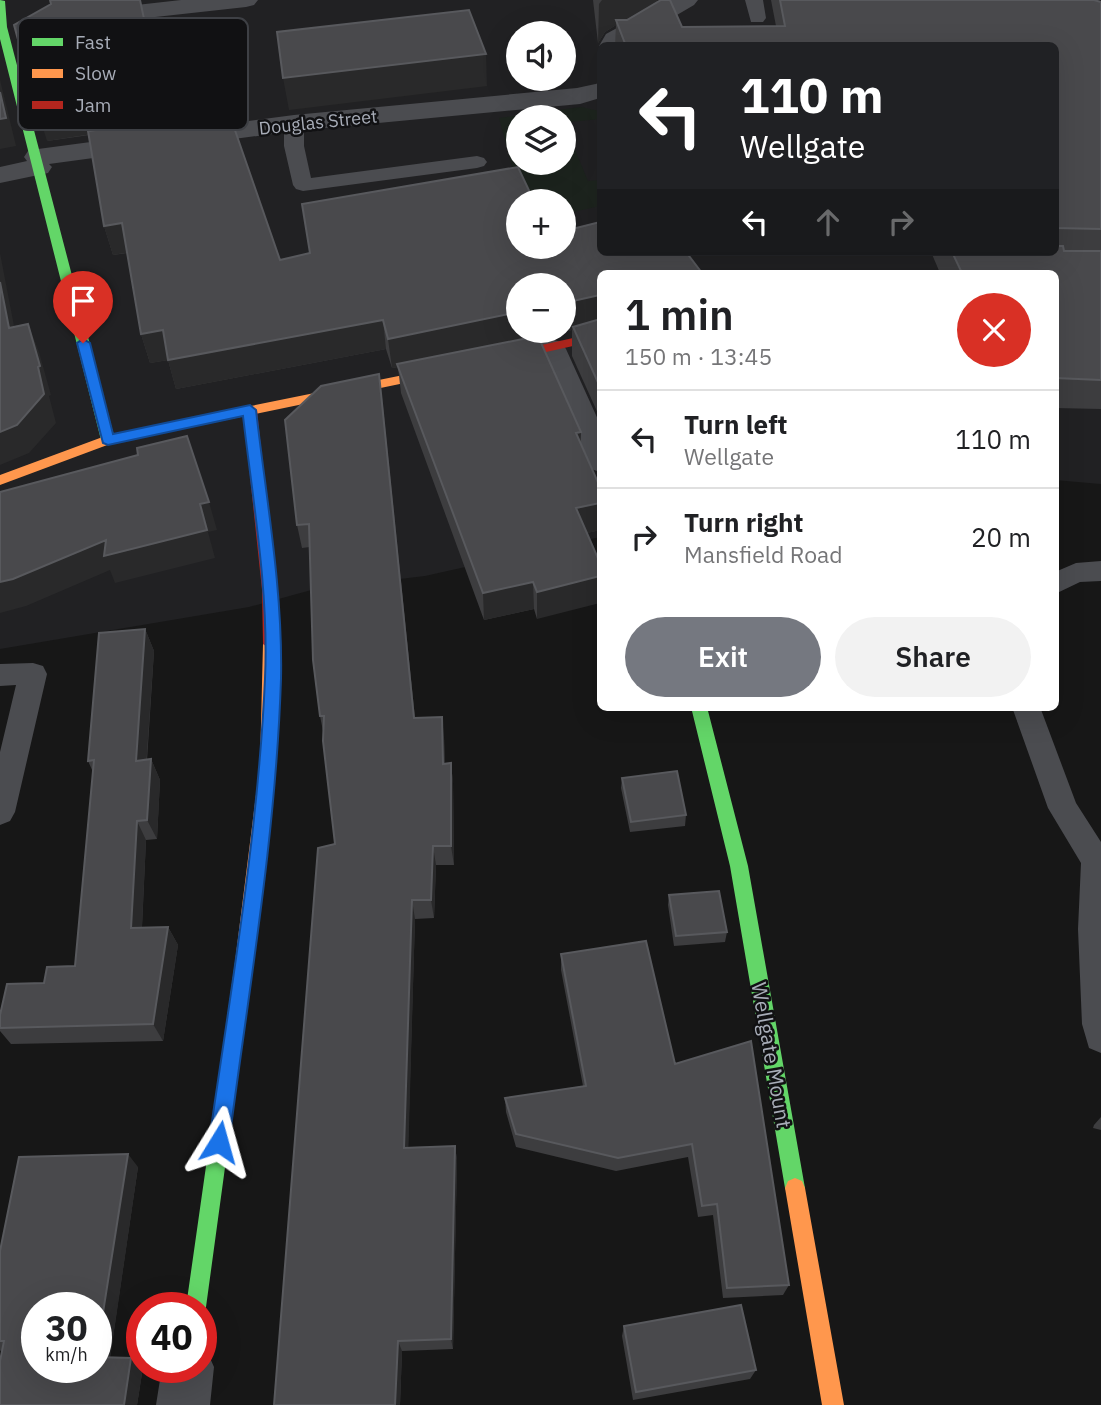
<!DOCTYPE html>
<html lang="en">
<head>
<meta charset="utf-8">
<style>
  body { margin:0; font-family:"IBM Plex Sans",sans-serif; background:#f2f2f2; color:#202124; height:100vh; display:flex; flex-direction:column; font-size:26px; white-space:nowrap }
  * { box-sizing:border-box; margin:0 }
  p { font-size:23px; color:#757577 }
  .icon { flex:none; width:38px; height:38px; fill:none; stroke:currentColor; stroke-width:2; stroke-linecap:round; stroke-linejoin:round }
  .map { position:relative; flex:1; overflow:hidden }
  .panel { position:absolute; left:597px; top:270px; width:462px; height:441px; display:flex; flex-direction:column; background:#fff; border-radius:10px; box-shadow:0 7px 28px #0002 }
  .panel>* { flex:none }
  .banner { position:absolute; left:597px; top:42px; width:462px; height:214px; border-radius:10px; box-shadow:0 7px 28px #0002; background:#202124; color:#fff; overflow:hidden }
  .fabs { position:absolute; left:506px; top:21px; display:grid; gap:14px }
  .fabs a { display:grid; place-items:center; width:70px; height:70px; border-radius:50%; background:#fff; box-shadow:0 7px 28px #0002; font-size:35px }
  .speed { position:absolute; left:21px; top:1292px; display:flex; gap:14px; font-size:35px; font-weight:700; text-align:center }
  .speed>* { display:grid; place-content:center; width:91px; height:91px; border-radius:50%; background:#fff; box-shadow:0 7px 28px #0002; line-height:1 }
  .speed small { font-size:18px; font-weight:400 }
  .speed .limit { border:10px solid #d22; background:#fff; color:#111 }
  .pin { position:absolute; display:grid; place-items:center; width:60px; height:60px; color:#fff; margin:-72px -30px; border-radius:50% 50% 50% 0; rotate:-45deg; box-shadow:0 0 7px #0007 }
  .pin .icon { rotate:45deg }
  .me { position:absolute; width:77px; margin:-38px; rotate:8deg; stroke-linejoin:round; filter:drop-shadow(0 0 5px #0008) }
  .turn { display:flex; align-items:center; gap:24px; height:147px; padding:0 28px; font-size:32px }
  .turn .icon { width:91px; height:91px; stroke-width:2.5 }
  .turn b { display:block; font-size:49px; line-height:60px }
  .lanes { display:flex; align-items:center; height:66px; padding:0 28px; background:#0003; justify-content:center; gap:35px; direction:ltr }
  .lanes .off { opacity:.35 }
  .round { display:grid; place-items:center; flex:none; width:74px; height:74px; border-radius:37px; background:#f2f2f2 }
  .overview { display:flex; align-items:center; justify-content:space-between; height:119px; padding:0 28px }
  h1 { font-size:42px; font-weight:600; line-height:52px }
  .primary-button { display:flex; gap:14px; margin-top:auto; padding:14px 28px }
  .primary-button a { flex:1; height:80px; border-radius:42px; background:#757880; color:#fff; font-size:28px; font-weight:600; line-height:80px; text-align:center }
  .primary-button a+a { background:#f2f2f2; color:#202124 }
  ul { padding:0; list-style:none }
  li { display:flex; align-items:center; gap:21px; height:98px; padding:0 28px; border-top:2px solid #e0e0e0 }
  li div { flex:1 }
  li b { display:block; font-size:26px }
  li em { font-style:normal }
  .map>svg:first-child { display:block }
</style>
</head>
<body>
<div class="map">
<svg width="1101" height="1405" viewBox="0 0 1101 1405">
  <rect width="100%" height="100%" fill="#171717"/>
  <path fill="#212123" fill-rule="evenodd" d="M0 0H1101V484L1055 480V273H600V537L425 576 315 589 249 607 0 649ZM518 33H564V79H518ZM600 46H1055V252H600ZM518 117H564V163H518ZM518 201H564V247H518ZM518 285H564V331H518Z"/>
  <path fill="#1d241e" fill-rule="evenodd" d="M581 107 599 111 600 119 570 122 566 128 588 181 600 180V206L564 214V201H521L499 118ZM518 117H564V163H518Z"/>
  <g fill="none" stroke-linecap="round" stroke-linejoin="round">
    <path fill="#4b4c50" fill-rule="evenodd" d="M745 0H763L766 18 763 22H751Z
      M294 117 304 123V146L311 178 477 156 484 158 487 162 484 166 477 168 303 191 296 189 293 185 284 146V123Z
      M1101 561V581L1080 582 1055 594V572L1076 563Z
      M33 663 43 666 47 674 15 812 10 821 0 825V752L16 685 0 686V664Z
      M1012 707H1040L1076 803 1101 842V1053L1089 1048 1082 1024 1078 929 1081 863 1048 808Z"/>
    <path fill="#4b4c50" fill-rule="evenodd" d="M181 0H258L254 5 246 7 92 24 83 22 80 17 83 12 92 10Z
      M668 0H698L694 5 624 46H600V48L599 46 606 34Z
      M600 83V98L580 104 294 131 49 164 52 167 48 173 0 183V167L27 161 24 157 28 151 38 149 294 115 577 88Z
      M550 339 561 342 566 349 600 424V472L588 468 583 460 534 349 539 342Z
      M201 1346 206 1349 214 1367 210 1405H156L162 1367H201Z"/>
    <path fill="#63d668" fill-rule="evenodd" d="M0 0 5 1 7 27 115 440 108 445 101 440 0 39Z
      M691 707H707L748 866 805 1188 802 1195 795 1198 788 1195 785 1188 730 866Z
      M244 954 250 956 253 962 206 1307 201 1315V1307H186L235 962 238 956Z"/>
    <path fill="#ff974d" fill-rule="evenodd" d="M443 367 448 368V374L110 444 0 485V475L108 435Z
      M271 638 279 644 276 763 253 962 250 968 244 970 238 968 235 962 260 763 263 644Z
      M795 1178 802 1181 805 1188 844 1405H822L785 1188 788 1181Z"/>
    <path fill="#b3261e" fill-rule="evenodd" d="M600 332V340L443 375 437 371 443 367Z
      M250 405 257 410 276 590 279 644 271 650 263 644 262 590 243 410Z"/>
  </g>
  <path fill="#3d3d3f" d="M593 0H657V2L682 27 776 26 771 0H1094L1101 2V409L1055 408V273H940L931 252H1055V46H615L616 25 605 32 598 43Z
    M151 47 221 89 226 113 280 260 518 247 600 273V418L572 356V330L538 337 581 443 600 487V530L587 533 537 619 534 609 484 620 401 393 398 367 392 368 386 349 176 389 168 360 150 363 141 334 127 253 113 255 104 226 89 135 47 141Z
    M382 397 415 718 444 737 445 764 451 763 453 783 454 865H436L434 918 415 919 408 1147 455 1146 457 1160 453 1349 402 1351 400 1405H274L335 844 323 731 320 716 310 547 302 548 297 525Z
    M145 629 154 651 147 760 151 759 160 780 157 839 146 840 142 927H168L178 945 163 1041 11 1044 0 1031V1015L44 983 75 966 93 772 88 761Z
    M622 778 686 815 685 826 630 832 621 788Z
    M669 895 727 932 725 942 674 946 668 905Z
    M561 954 675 1064 789 1285 783 1295 723 1298 713 1215 698 1217 688 1157 616 1171 516 1147 506 1112 505 1098 583 1086 561 970Z
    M1101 1117V1130L1093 1128 1094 1125Z
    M138 1167 110 1357 143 1367 137 1405H0L2 1350 0 1351V1251Z
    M624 1326 756 1370 750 1379 633 1400 622 1336Z"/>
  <path fill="#29292a" d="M602 0H657V3L618 24 616 20V25L605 32 598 43 599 4Z
    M486 54 487 86 289 110 283 78Z
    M0 80 16 146 0 149Z
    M221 89 228 121 92 134 47 141 37 109 83 102Z
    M122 223 130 252 113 255 104 226Z
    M0 253 20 357 9 328 0 282Z
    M600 295V324L573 327 572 330 398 367 397 364 398 367 392 368 388 339 518 312V331H564V303Z
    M383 320 386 349 176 389 168 360 150 363 141 334 163 330Z
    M28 324 39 352 51 395 49 396 56 423 29 453 0 465V432Z
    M379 374 382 397 417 739 414 718Z
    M581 432 580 460 576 433Z
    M209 502 217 530 208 532 215 558 115 583 110 570 26 606 0 613V582L106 540 200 504Z
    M600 503V530L575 536 576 508Z
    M600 576V603L537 619V592Z
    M533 582 534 609 484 620 483 593Z
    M145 629 154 651 145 782 136 761Z
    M442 717 444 737 445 784 443 764Z
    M151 759 160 780 157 839 147 820Z
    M451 763 453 783 454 865 451 846Z
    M137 821 146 840 141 946 131 928Z
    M433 846 436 865 434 918 431 900Z
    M412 900 415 919 408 1162 404 1148Z
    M168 927 178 945 163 1041 153 1024Z
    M455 1146 457 1160 453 1349 451 1339Z
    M128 1154 138 1167 109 1366 96 1357Z
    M398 1341 402 1351 400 1405H395Z
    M131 1358 143 1367 137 1405H124Z"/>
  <path fill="#49494c" stroke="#58595d" stroke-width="2" fill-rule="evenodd" d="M50 0H140L150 47 204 40 221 89 84 107 83 102 37 109 14 25 51 4Z
    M661 0H670L682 27 785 26 780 0H1094L1101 2V229L1055 228V46H626L616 20H627Z
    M469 10 486 54 283 78 277 32Z
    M0 92 6 118 0 119Z
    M229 113 280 260 310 253 302 204 518 167 534 201H518V247H564V231L600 222V252H686L702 273H600V295L564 303V285H518V312L388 339 383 320 168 360 163 330 141 334 122 223 104 226 88 131Z
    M1055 246H1063L1064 251H1101V380L1055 378V273H962L952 252H1055Z
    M0 282 9 328 28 324 40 366 38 367 44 394 17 425 0 432Z
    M600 319V387L573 327Z
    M538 336 581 432 576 433 600 487V503L576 508 600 563V576L537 592 533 582 483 593 397 364Z
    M379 374 414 718 442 717 443 764 451 763V846H433L431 900H412L404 1148 455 1146 451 1339 398 1341 395 1405H274L318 848 335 844 323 741 324 716H320L313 660 309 524 297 525 285 420 321 386Z
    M187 436 209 502 200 504 207 530 104 556 106 540 13 579 0 582V492L138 455 137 448Z
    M145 629 136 761 151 759 147 820 137 821 131 928 168 927 153 1024 0 1028V1015L7 984 44 983 47 967 75 966 94 760 88 761 99 633Z
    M677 771 686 815 631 822 622 778Z
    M719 891 727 932 676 936 669 895Z
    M646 941 675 1064 751 1041 789 1285 727 1288 717 1204 702 1206 692 1144 618 1158 516 1134 505 1098 586 1086 561 954Z
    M128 1154 96 1357 131 1358 124 1405H0V1361L4 1341H0V1251L19 1157ZM37 1307H96V1367H37Z
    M741 1305 756 1370 636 1392 624 1326Z"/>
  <path fill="#1a73e8" stroke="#114b97" stroke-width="2" d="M83 339 90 343 113 434 250 405 256 410C266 498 283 589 281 679 276 834 249 988 229 1142L226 1149 219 1152 212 1149 209 1142C231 988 258 835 265 679 269 592 253 502 243 416L108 445 103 443 77 343Z"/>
  <g text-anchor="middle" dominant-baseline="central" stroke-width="5" stroke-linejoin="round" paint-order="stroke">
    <g font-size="18" fill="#a8adb8" stroke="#111113">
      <text transform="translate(318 122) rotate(-6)">Douglas Street</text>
    </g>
    <g font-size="21" fill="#a8adb8" stroke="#111113">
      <text transform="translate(772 1055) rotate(80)">Wellgate Mount</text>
    </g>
  </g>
  <rect x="18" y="18" width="230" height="112" rx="10" fill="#111113" stroke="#3e4045" stroke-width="2"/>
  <rect x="32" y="38" width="31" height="8" fill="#63d668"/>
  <rect x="32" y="69" width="31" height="9" fill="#ff974d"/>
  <rect x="32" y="101" width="31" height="8" fill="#b3261e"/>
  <g font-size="19" fill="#a8adb8">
    <text x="75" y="49">Fast</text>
    <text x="75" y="80">Slow</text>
    <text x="75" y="112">Jam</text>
  </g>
</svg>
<div class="fabs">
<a><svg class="icon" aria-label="sound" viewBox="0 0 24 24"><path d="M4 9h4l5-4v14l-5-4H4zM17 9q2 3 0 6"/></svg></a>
<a><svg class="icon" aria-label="layers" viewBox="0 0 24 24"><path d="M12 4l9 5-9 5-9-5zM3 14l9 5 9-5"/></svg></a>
<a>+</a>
<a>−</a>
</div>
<div class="speed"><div>30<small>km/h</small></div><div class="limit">40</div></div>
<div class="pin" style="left:83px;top:343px;background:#d93025"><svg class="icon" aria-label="arrive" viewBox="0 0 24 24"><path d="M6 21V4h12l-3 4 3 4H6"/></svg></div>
<svg class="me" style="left:219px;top:1142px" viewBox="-20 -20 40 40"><path d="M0-17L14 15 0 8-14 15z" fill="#1a73e8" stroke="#fff" stroke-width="4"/></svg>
<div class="banner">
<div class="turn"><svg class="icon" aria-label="left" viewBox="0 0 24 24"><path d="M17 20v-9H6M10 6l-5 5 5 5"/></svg><div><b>110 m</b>Wellgate</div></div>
<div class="lanes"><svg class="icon" aria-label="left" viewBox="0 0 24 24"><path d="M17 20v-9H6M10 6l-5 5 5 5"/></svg><svg class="icon off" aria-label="ahead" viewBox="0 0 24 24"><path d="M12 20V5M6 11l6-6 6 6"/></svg><svg class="icon off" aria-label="right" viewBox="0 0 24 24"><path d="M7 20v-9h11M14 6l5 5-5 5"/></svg></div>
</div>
<section class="panel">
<div class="overview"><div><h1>1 min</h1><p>150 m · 13:45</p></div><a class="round" style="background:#d93025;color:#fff"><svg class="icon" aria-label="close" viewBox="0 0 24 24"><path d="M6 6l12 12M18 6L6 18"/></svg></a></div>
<ul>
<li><svg class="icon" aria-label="left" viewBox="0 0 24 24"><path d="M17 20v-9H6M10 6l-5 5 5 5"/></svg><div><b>Turn left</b><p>Wellgate</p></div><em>110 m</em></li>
<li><svg class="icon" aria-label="right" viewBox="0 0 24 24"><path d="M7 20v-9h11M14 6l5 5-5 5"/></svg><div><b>Turn right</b><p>Mansfield Road</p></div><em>20 m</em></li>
</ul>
<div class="primary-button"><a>Exit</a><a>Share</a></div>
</section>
</div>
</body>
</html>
